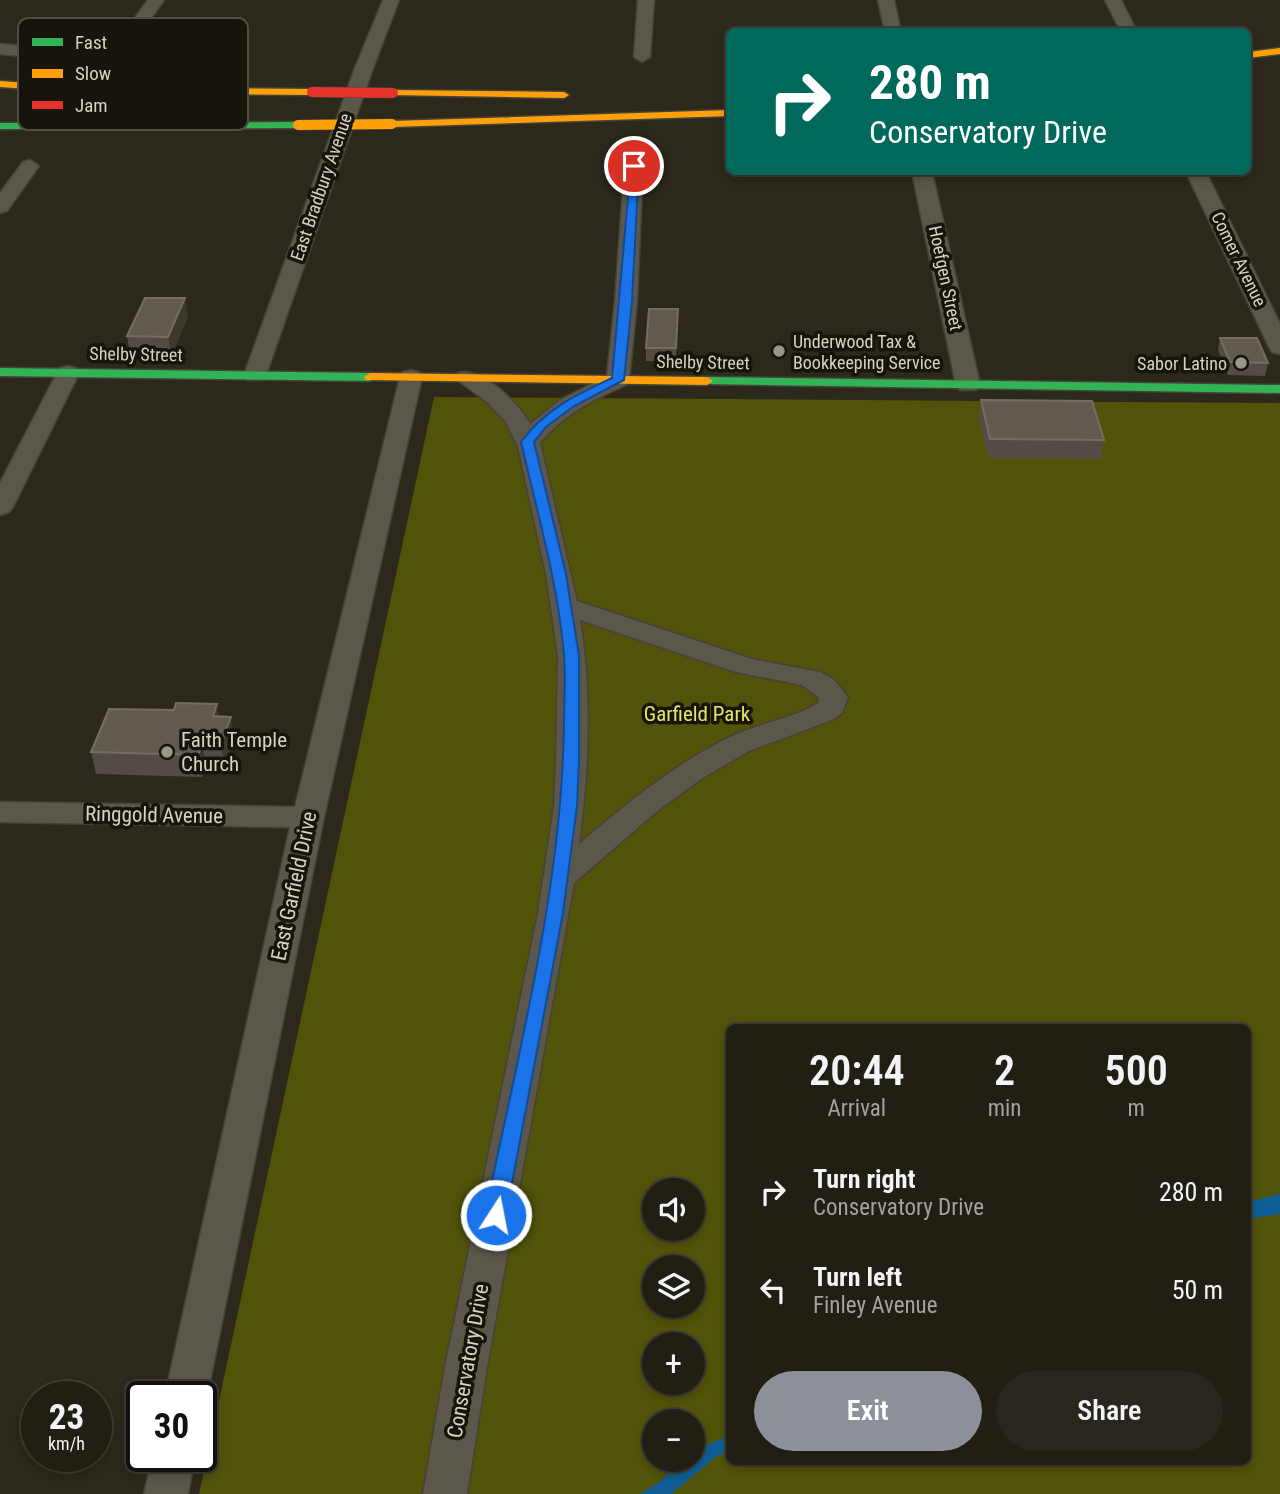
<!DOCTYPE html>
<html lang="en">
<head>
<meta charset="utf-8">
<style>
  body { margin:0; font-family:"Roboto Condensed",sans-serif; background:#29271d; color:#f1f3f6; height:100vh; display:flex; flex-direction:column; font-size:26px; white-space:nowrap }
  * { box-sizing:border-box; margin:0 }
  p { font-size:23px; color:#a2a2a0 }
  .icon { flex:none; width:38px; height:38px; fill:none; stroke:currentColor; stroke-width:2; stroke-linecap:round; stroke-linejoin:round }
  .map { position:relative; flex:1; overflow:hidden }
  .side { position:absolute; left:726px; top:1024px; width:525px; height:441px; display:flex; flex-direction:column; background:#211e14; border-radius:10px; box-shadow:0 4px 10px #0003,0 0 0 2px #3e3c34 }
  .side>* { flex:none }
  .top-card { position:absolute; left:726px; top:28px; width:525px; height:147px; border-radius:10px; box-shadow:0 4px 10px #0003,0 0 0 2px #3e3c34; background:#00695c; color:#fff; overflow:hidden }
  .fabs { position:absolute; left:642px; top:1178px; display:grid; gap:14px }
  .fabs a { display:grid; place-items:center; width:63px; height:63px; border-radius:50%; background:#211e14; box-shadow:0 4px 10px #0003,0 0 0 2px #3e3c34; font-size:35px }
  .speed { position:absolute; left:21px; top:1381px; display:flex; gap:14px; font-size:35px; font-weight:700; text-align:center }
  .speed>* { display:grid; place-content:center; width:91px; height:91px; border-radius:50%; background:#211e14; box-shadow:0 4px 10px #0003,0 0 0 2px #3e3c34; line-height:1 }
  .speed small { font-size:18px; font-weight:400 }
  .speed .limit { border:4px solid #111; border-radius:10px; background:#fff; color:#111 }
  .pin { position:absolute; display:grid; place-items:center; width:60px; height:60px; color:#fff; margin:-30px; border:4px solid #fff; border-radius:50%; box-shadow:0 2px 7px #0007 }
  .me { position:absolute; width:77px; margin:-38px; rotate:11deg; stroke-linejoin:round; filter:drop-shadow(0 0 5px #0008) }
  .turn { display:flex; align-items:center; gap:24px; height:147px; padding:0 28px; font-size:32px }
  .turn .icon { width:91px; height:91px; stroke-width:2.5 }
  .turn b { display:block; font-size:49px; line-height:60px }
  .eta { display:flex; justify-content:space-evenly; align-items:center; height:119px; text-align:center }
  .eta b { font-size:42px; font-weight:600; line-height:49px }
  .cta { display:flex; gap:14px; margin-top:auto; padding:14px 28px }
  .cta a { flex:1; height:80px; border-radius:42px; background:#8c9099; color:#fff; font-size:28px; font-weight:600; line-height:80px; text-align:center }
  .cta a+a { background:#29271d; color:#f1f3f6 }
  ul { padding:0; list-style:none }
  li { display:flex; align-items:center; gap:21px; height:98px; padding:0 28px }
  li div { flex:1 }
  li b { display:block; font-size:26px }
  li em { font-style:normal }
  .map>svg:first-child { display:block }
</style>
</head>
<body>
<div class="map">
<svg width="1280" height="1494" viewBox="0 0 1280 1494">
  <rect width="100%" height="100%" fill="#2c281b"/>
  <path fill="#515309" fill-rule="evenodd" d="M434 397 1280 403V1494H199ZM730 1027H1248V1461H730ZM654 1190H693V1228H654ZM654 1267H693V1306H654ZM654 1344H693V1382H654ZM654 1421H693V1460H654Z"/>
  <path fill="#0e5e95" d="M1280 1194V1214L1248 1219V1202Z
    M730 1435V1451L717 1456 671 1494H640L658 1483 684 1460H693L695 1450Z"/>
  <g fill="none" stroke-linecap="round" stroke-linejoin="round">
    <g stroke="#454238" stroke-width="3">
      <path id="street" d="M148 0H164L118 65H106L104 61 107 56 75 61 0 54V44L75 51 115 45Z
        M383 0H399L373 68 266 375 263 380H247L244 375 355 68Z
        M638 0H654L650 57 642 62 634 57Z
        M878 0H894L901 32H885Z
        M1105 0H1121L1137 32H1121Z
        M634 154 643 160 637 301 629 380 626 385C594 399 563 415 540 443L577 601 752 659 820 672 833 679 848 697 842 713 832 720 749 751 701 779 656 812 574 883 487 1367 467 1494H423L445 1367 538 913 554 806 556 761 558 656 546 574 518 447 505 421 488 403 455 378 458 373C482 367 520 404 530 424L560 400 607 376 615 301 625 160ZM580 620 736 672 802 685 819 698 818 703C790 720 757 723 728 738 673 765 626 804 579 844 589 771 592 692 580 620Z
        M30 160 39 166 7 211 0 213V193L23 162Z
        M912 172H932L980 385 976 390H960L956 385Z
        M1186 172H1206L1280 324V354L1272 352 1269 347Z
        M68 366 76 368 79 373 13 507 9 512 0 515V483L57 373 60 368Z
        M411 370 419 372 422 377 324 817 207 1396 201 1408V1396H165L290 827 0 822V802L295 807 400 377 403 372Z
        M153 1456H195L188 1494H144Z"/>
    </g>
    <g stroke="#454238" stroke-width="3">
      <path id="fast" d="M0 123 298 122 303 125 298 128 0 129Z
        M0 368 370 373 376 377 370 381 0 376Z
        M707 377 1280 385V393L703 384V378Z"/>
    </g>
    <g stroke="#454238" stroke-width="3">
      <path id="slow" d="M1280 48V54L1248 58V52Z
        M0 81 86 87 312 89 317 92 312 95 86 93 0 87Z
        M393 90 564 92 569 95 564 98 390 95 388 93Z
        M730 110V116L392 127 387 124 392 121Z
        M370 373 707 377 713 381 707 385 366 380 364 377Z"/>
    </g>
    <use href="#street" fill="#5b574a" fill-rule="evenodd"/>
    <use href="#fast" fill="#30b455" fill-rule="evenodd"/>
    <use href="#slow" fill="#ff9f0a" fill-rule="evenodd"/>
    <g stroke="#454238" stroke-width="11" stroke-linecap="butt">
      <path id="slow-bridge" d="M298 125 392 124"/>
    </g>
    <g stroke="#454238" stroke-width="11" stroke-linecap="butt">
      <path id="jam-bridge" d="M312 92 393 93"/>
    </g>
    <use href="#slow-bridge" stroke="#ff9f0a" stroke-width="10"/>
    <use href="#jam-bridge" stroke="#e5322d" stroke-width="10"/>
  </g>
  <path fill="#534c44" d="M678 309 676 361H646V348Z
    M188 317 171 356 130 355 127 336Z
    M1220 338 1268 363 1265 376 1228 375 1218 350Z
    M981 400 1104 440 1101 459 988 458 979 420Z
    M174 710 219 716 234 738 225 766 206 765 202 777 96 774 91 752Z"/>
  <path fill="#3d382e" d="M185 298 188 317 171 356 168 337Z
    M217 704 220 725 213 716Z
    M231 717 234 738 225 766 221 744Z
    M202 744 206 765 202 777 198 755Z"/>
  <path fill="#615a51" stroke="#736d63" stroke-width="2" d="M145 298H185L168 337 127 336Z
    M649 309H678L676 348H646Z
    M1220 338H1257L1268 363 1230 362Z
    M981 400 1092 401 1104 440 990 439Z
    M176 703 217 704 213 716 231 717 221 744H202L198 755 91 752 109 709 174 710Z"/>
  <path fill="#1a73e8" stroke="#114b97" stroke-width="2" d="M631 164 639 166 632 301 624 380 574 406 546 427 534 442 566 574 579 656V761L577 806 563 913 506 1215 503 1221 496 1224 488 1221 485 1215C518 1053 562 889 564 724 564 701 566 677 564 655 558 583 537 512 521 442 545 409 576 395 612 378Z"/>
  <g fill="#9a9689" stroke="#17140b" stroke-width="2.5">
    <circle cx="779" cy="351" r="7"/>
    <circle cx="1241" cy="363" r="7"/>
    <circle cx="167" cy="752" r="7"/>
  </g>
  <g text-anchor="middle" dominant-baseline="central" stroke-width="7" stroke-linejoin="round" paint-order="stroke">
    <g font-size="18" fill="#d5d1c4" stroke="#17140b">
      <text transform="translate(321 187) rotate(-71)">East Bradbury Avenue</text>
      <text transform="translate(1239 259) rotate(64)">Comer Avenue</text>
      <text transform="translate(946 278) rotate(78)">Hoefgen Street</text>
      <text transform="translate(136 354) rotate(1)">Shelby Street</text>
      <text transform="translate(703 362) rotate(1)">Shelby Street</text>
    </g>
    <g font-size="18" fill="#d5d1c4" stroke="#17140b" text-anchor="start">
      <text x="793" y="341">Underwood Tax &amp;<tspan x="793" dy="21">Bookkeeping Service</tspan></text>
      <text x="1227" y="363" text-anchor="end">Sabor Latino</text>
    </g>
    <g font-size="21" fill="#e1e763" stroke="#17140b">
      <text x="697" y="714">Garfield Park</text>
    </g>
    <g font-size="21" fill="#d5d1c4" stroke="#17140b" text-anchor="start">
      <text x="181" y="740">Faith Temple<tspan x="181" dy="24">Church</tspan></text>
    </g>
    <g font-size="21" fill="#d5d1c4" stroke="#17140b">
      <text transform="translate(154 815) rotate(1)">Ringgold Avenue</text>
      <text transform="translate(294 886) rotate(-78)">East Garfield Drive</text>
      <text transform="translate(468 1361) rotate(-80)">Conservatory Drive</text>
    </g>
  </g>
  <rect x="18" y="18" width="230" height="112" rx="10" fill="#17140b" stroke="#504d42" stroke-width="2"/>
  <rect x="32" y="38" width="31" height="8" fill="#30b455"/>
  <rect x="32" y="69" width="31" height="9" fill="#ff9f0a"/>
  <rect x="32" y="101" width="31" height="8" fill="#e5322d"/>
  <g font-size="19" fill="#d5d1c4">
    <text x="75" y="49">Fast</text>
    <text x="75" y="80">Slow</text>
    <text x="75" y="112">Jam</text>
  </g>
</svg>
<div class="fabs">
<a><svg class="icon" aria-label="sound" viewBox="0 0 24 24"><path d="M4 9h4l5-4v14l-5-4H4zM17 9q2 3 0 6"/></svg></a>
<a><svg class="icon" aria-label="layers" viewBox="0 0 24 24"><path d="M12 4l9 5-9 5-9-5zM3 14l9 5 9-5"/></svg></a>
<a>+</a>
<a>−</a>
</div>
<div class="speed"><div>23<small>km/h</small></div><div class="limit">30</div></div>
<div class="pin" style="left:634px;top:166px;background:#d93025"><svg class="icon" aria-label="arrive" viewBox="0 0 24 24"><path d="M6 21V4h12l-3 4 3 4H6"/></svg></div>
<svg class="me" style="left:496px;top:1215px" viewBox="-20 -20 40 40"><circle r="17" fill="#1a73e8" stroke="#fff" stroke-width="3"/><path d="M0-11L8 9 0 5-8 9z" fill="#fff"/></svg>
<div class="top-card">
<div class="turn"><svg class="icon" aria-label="right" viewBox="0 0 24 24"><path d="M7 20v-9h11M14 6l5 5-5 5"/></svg><div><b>280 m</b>Conservatory Drive</div></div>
</div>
<section class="side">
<div class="eta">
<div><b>20:44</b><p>Arrival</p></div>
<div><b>2</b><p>min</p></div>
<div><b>500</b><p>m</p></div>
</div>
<ul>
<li><svg class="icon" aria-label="right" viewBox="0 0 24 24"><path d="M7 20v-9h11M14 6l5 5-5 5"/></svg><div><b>Turn right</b><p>Conservatory Drive</p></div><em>280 m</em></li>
<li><svg class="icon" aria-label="left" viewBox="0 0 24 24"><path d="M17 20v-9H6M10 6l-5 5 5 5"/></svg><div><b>Turn left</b><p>Finley Avenue</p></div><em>50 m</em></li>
</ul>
<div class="cta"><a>Exit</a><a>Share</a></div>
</section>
</div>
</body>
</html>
